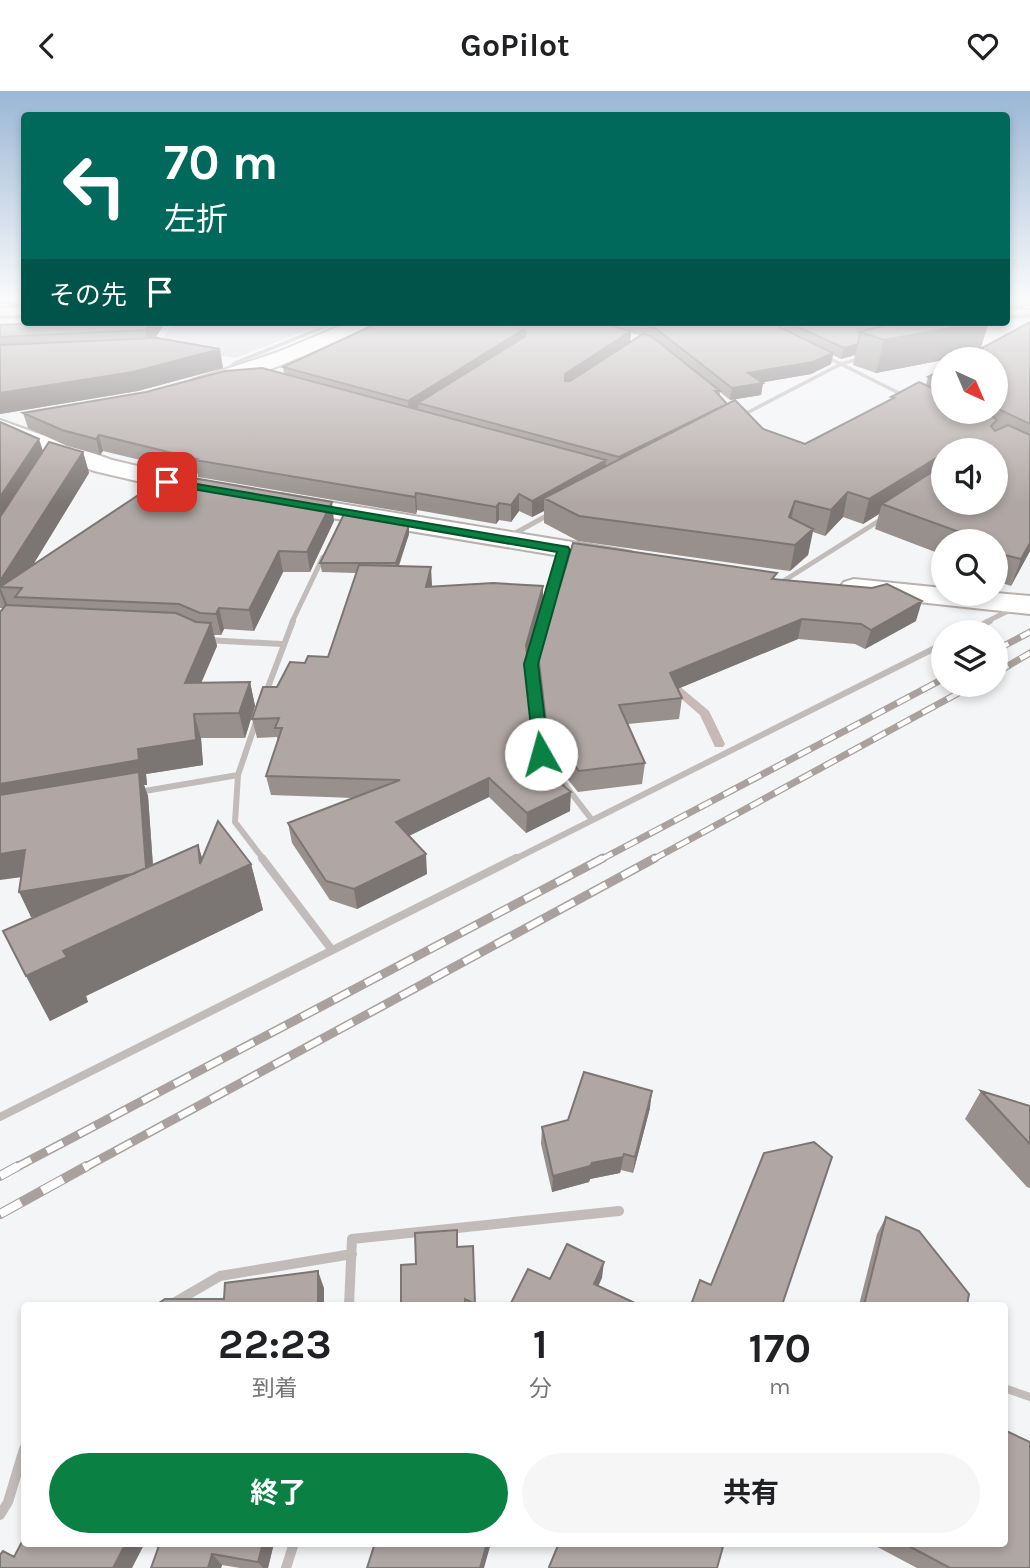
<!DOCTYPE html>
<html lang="ja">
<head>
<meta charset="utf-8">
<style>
  body { margin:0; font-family:Karla,"Noto Sans JP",sans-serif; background:#f6f6f6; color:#202124; height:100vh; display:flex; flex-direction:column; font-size:26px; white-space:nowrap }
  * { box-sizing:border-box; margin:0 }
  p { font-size:23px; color:#757577 }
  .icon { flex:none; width:38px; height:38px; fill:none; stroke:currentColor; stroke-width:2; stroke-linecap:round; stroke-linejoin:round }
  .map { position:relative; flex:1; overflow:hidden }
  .panel { position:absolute; left:21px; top:1211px; width:987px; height:245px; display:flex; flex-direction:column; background:#fff; border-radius:7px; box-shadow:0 4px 10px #0003 }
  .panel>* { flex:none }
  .banner { position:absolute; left:21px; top:21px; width:989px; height:214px; border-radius:7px; box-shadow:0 4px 10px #0003; background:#00695c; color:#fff; overflow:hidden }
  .needle { width:46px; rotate:136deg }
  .fabs { position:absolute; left:931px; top:256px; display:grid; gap:14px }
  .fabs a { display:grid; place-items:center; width:77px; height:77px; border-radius:50%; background:#fff; box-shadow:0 4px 10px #0003; font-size:35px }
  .pin { position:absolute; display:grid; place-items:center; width:60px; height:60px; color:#fff; margin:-30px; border-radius:14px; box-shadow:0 4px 10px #0006 }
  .me { position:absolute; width:77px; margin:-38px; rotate:353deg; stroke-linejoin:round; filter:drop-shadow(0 0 5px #0008) }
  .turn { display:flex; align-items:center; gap:24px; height:147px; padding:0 28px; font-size:32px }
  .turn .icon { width:91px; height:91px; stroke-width:2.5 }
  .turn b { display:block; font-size:49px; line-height:60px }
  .then { display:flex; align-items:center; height:66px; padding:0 28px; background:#0003; gap:14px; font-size:26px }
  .eta { display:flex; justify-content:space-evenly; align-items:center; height:119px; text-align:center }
  .eta b { font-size:42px; font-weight:700; line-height:49px }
  .action { display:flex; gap:14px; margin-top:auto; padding:14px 28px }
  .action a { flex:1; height:80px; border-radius:42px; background:#0b8043; color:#fff; font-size:28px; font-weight:700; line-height:80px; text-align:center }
  .action a+a { background:#f6f6f6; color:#202124 }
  header { display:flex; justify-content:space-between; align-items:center; height:91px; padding:0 28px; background:#fff; font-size:32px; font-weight:700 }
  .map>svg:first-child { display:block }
</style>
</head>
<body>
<header><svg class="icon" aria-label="back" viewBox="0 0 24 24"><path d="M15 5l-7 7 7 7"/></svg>GoPilot<svg class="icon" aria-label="heart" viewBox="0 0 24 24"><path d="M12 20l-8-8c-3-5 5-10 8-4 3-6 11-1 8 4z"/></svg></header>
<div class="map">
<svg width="1030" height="1477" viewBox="0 0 1030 1477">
  <rect width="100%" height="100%" fill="#f4f5f7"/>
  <path fill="#d9d6dd" d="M175 231H313L318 235 235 267 158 254Z"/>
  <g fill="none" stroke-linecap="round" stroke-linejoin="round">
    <path fill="#c6b9b8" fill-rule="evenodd" d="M667 587 671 588 709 620 725 653 723 656H715L700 624 663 592 662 590Z"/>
    <g stroke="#b8b1ae" stroke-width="4">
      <path id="secondary" d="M349 231H375L372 235C342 248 218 305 193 299L190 294 193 289 278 261Z
        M0 329 112 369 219 394 223 399 219 404 210 407 94 380 0 344Z
        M280 403 621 459 631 461 635 467 631 473 621 475 271 417 267 411 271 405Z
        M854 488 943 497V502H996L1030 505V523L844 503 839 497 844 491Z"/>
    </g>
    <path stroke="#c1bbb9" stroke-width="8" d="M1004 1297 1030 1306"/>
    <path stroke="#c1bbb9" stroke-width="3.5" d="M0 226H24
      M1006 226 1030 225
      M824 265 841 273 862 267
      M224 282 235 272 336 231
      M741 325 841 273 905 305"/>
    <path stroke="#c1bbb9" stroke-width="5" d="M508 446 550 423
      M782 491 885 426
      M292 531 323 466
      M543 531 564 459
      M986 531 1030 509"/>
    <path stroke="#c1bbb9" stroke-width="6" d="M967 541 990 530
      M206 549 282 553
      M265 604 293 530
      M257 628 238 684 235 731 264 769
      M540 656 531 573 544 530
      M559 686 592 729
      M139 701 238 684
      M513 769 943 553"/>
    <path stroke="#c1bbb9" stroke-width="8" d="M262 767 332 859
      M0 1026 516 767"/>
    <path stroke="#c1bbb9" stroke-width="10" d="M170 1214 220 1185 352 1163
      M349 1214 352 1148 619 1120
      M0 1424 8 1411 24 1358
      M286 1477 294 1452"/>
    <use href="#secondary" fill="#fff" fill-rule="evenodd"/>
    <g stroke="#a9a19e" stroke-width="4.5">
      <path id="rail-far3" d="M0 214H24
        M1006 216H1030"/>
    </g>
    <g stroke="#a9a19e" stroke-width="7">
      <path id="rail-far2" d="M996 559 1030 541
        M996 582 1030 562
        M600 769 943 588
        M652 769 975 593"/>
    </g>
    <g stroke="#a9a19e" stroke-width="9">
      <path id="rail-far1" d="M15 1077 603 767
        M84 1077 655 767"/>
    </g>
    <g stroke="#a9a19e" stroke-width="10">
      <path id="rail" d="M0 1085 18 1075
        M0 1123 87 1075"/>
    </g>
    <use href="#rail-far3" stroke="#fff" stroke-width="2.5" stroke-dasharray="9" stroke-linecap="butt"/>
    <use href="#rail-far2" stroke="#fff" stroke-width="4.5" stroke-dasharray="14" stroke-linecap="butt"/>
    <use href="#rail-far1" stroke="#fff" stroke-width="6" stroke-dasharray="18" stroke-linecap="butt"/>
    <use href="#rail" stroke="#fff" stroke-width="8" stroke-dasharray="24" stroke-linecap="butt"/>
  </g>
  <path fill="#97908d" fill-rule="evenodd" d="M47 231H165L155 247 223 277 138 300 0 323V234L43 232Z
    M380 231H840V234L981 258 1030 231V460L1011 495 996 490V450H943V464L875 438 879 423 863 433 843 426 825 445 813 441 808 464 790 480 782 479 578 450 544 432V420L532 426 519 420 511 431 499 429 496 433 417 419 416 423 198 386V383L103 360 100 364 67 355 28 337 23 322 284 282 283 276ZM631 242 640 244 630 250ZM833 264 841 268 855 264 853 274 876 282 943 269V268H952L967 265 996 268V320H943V278L928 286 926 294 891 306 890 309 805 353 763 338 727 313 720 305V301L730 309 761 304 763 291 811 283 831 273ZM943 359H996L943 411Z
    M0 331 43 361H83L89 382 32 475 334 430 310 481H283L254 540 224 538 221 544H214L217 555 201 591H250L255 615 245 647H201L203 674 146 683 147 694H144L148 705 153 774 198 754 202 767 251 773 263 819 86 905 88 911 50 930 26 885 37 825 31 826 21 786 3 517H0Z
    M409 443 399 475 431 476V496L543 495V513L527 567 536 643 546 657 537 574V554L776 488 916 530 865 558 855 553 798 548 677 598 682 607 679 628 628 633 645 672 642 693 578 701 565 685V695L570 720 526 742 489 706 409 745 427 783 357 818 330 809 292 752 288 732 353 707 271 704 266 685 278 651 277 646 257 647 252 628 277 596 305 572 328 566 356 482 322 481 320 472Z
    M981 1000 1030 1015V1097L1027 1096 965 1028Z
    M650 1017 633 1082 621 1079 620 1082 590 1088 589 1091 552 1101 541 1053 542 1036Z
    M886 1126 967 1214H859L877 1143Z
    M457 1139 458 1156 476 1214H401L416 1173Z
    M149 1452H274L268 1477H240L222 1474 221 1477H151L158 1457Z
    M870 1452H1004L1030 1477H917Z"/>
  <path fill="#7b7573" d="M150 231H165L149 258 145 239Z
    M983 231H989L979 263 952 268H943V269L876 282 884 249Z
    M523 239V250L418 312 419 316 409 322 408 310Z
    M631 240 630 251 565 294V283Z
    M858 253 855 264 841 268 844 257Z
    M220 258 223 277 138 300 0 323V302Z
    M833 262 831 273 811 283 747 294 748 282Z
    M763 292 761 304 730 309 732 297Z
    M727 313 618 378 619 366Z
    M99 344 103 360 100 364 96 348Z
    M39 348 46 369 0 441V406Z
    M83 361 89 382 19 497 0 496 8 515 6 517 0 501V490Z
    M943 363V383L882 413 879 423 863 433 869 408Z
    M606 369 605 386 544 407V420L532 426V410Z
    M848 401 843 426 825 445 831 419Z
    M416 402 417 419 416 423 415 406Z
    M519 403V420L511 431V414Z
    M795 410 790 435 789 426Z
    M332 411 334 430 310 481 307 461Z
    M499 412V429L496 433V416Z
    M409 434V443L396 482V472Z
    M813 438 808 464 790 480 795 454Z
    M1030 452V460L1011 495 1021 468Z
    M279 460 283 481 254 540 249 519Z
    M431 476 432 494 427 514 426 496Z
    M543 495V513L525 573 526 554Z
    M922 510 916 530 865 558 871 539Z
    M219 517 224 538 221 544 216 523Z
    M802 528 798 548 668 602 670 582Z
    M211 532 217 555 191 616 185 592Z
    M250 591 255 615 245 647 239 622Z
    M194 623 201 647 203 674 146 683 147 694H144L148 705 155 805 31 826 19 801 146 781 0 719V693L138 658Z
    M489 687V706L398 750 396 731Z
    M571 701 570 720 526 742 527 722Z
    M198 754 210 792 251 773 263 819 86 905 88 911 50 930 26 885 200 773Z
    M25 759 37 784 0 789V763Z
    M426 763 427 783 357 818 354 798Z
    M652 1000 650 1017 633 1082 635 1066Z
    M624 1063 620 1082 590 1088 589 1091 552 1101 553 1085Z
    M604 1171 602 1187 592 1209 594 1193Z
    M318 1180 324 1197V1214H318Z
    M126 1452H145L132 1477H113Z
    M263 1452H274L268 1477H263L258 1471Z
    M487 1452H491L484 1477H480Z
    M212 1463 222 1474 221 1477H208Z"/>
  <path fill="#b0a7a4" stroke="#7b7573" stroke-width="2" d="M47 231H150L145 239 0 246V234L43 232Z
    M380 231H599L631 240 565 283V290H570L643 243 651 245 720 300H715L727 313 619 366 418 312 524 246 526 242 523 239 408 310 283 276Z
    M632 231H769L833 262 813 271 748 282 763 292 732 297 655 237Z
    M787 231H840V234H884L860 241 858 253 844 257Z
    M896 231H983L884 249 860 241Z
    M1030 231V333L996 317V268H962Z
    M157 247 220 258 133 281 0 302V254Z
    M262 277 606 369 532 410 519 403 511 414 499 412 496 416 416 402 415 406 195 369 197 368 99 344 96 348 62 339 23 322 146 301 225 280Z
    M943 278V293L928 286Z
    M919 291 943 302V320H981L992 325 997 329 991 335 995 340 1008 334 1030 344V452L1021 468 996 462V450H971L976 447 882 413 943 374V411H996V359H943V363L869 408 848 401 831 419 795 410 789 426 813 438 795 454 579 425 544 407 735 309 763 338 805 353 894 307 891 306Z
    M0 331 39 348 0 406Z
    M49 351 83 361 0 490V426Z
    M170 383 332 411 307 461 279 460 249 519 219 517 216 523 200 522 179 513 15 506 22 497 0 496Z
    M344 423 409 434 396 472H320Z
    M573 452 777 482 772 488 872 497 887 493 922 510 871 539 861 533 802 528 670 582 682 607 619 614 645 672 579 680 547 639 537 554 554 494 560 495Z
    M359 474 431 476 426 496 493 492 543 495 526 554 536 643 565 683 552 685 571 701 527 722 489 687 396 731 426 763 354 798 326 790 288 732 400 689 266 685 282 637H275L279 627 252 628 263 596H277L290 571 305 572 308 565 328 566Z
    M6 514 176 522 196 531 211 532 185 592 250 591 239 622 194 623 196 649 138 658 139 669 0 693V521Z
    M139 681 146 777 133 783 19 801 25 759 0 763V704Z
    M218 730 251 773 63 860 67 866 26 885 3 840 198 754 200 773Z
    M584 981 652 1000 635 1066 624 1063 623 1066 592 1072 590 1075 553 1085 542 1036 568 1029Z
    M981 1000 1030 1015V1053Z
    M814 1051 832 1066 782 1214H691L700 1189 711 1194 764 1062Z
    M886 1126 919 1140 969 1203 967 1214H864Z
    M457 1139V1156L473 1155 475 1213 465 1208V1214H401V1174L416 1173 415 1142Z
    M567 1153 604 1171 594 1193 639 1214H510L528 1178 550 1188Z
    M318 1180V1214H156L165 1208H224L225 1192Z
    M1004 1339 1030 1351V1477H950L903 1452H1004Z
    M24 1447V1452H126L113 1477H0V1464L3 1460 14 1466Z
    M160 1452H263L258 1471 212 1463 208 1477H151Z
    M375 1452H487L480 1477H367Z
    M559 1452H724L717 1477H550L549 1476Z"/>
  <linearGradient id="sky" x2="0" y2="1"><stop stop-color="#9ab6d5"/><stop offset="0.5" stop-color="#fafafb"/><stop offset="1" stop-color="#fafafb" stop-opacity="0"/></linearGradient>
  <rect width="1030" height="414" fill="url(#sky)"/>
  <path fill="#0b8043" stroke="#07532c" stroke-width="2" d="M167 388 568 456 570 459 538 573 549 663 546 666H536L534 663 524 573 557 461 164 393 162 391Z"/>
</svg>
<div class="fabs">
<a><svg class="needle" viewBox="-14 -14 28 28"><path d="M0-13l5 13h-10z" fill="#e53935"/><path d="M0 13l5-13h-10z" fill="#757577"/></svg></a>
<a><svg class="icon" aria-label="sound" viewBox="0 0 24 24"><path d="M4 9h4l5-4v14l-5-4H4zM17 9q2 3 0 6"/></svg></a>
<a><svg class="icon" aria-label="search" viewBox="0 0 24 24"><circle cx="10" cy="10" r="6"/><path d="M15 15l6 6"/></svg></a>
<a><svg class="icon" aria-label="layers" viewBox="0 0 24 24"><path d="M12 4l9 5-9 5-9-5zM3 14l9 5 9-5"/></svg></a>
</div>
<div class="pin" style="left:167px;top:391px;background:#d93025"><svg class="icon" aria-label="arrive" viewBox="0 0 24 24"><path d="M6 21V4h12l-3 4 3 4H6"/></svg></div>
<svg class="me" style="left:541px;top:663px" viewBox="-20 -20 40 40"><circle r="19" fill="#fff"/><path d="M0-13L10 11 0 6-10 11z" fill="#0b8043"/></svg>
<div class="banner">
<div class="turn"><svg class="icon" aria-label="left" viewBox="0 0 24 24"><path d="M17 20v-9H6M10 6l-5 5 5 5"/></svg><div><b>70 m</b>左折</div></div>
<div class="then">その先<svg class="icon" aria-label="arrive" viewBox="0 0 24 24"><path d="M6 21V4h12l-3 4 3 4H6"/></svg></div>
</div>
<section class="panel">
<div class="eta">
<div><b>22:23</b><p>到着</p></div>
<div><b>1</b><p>分</p></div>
<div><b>170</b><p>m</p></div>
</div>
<div class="action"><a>終了</a><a>共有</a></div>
</section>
</div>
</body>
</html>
